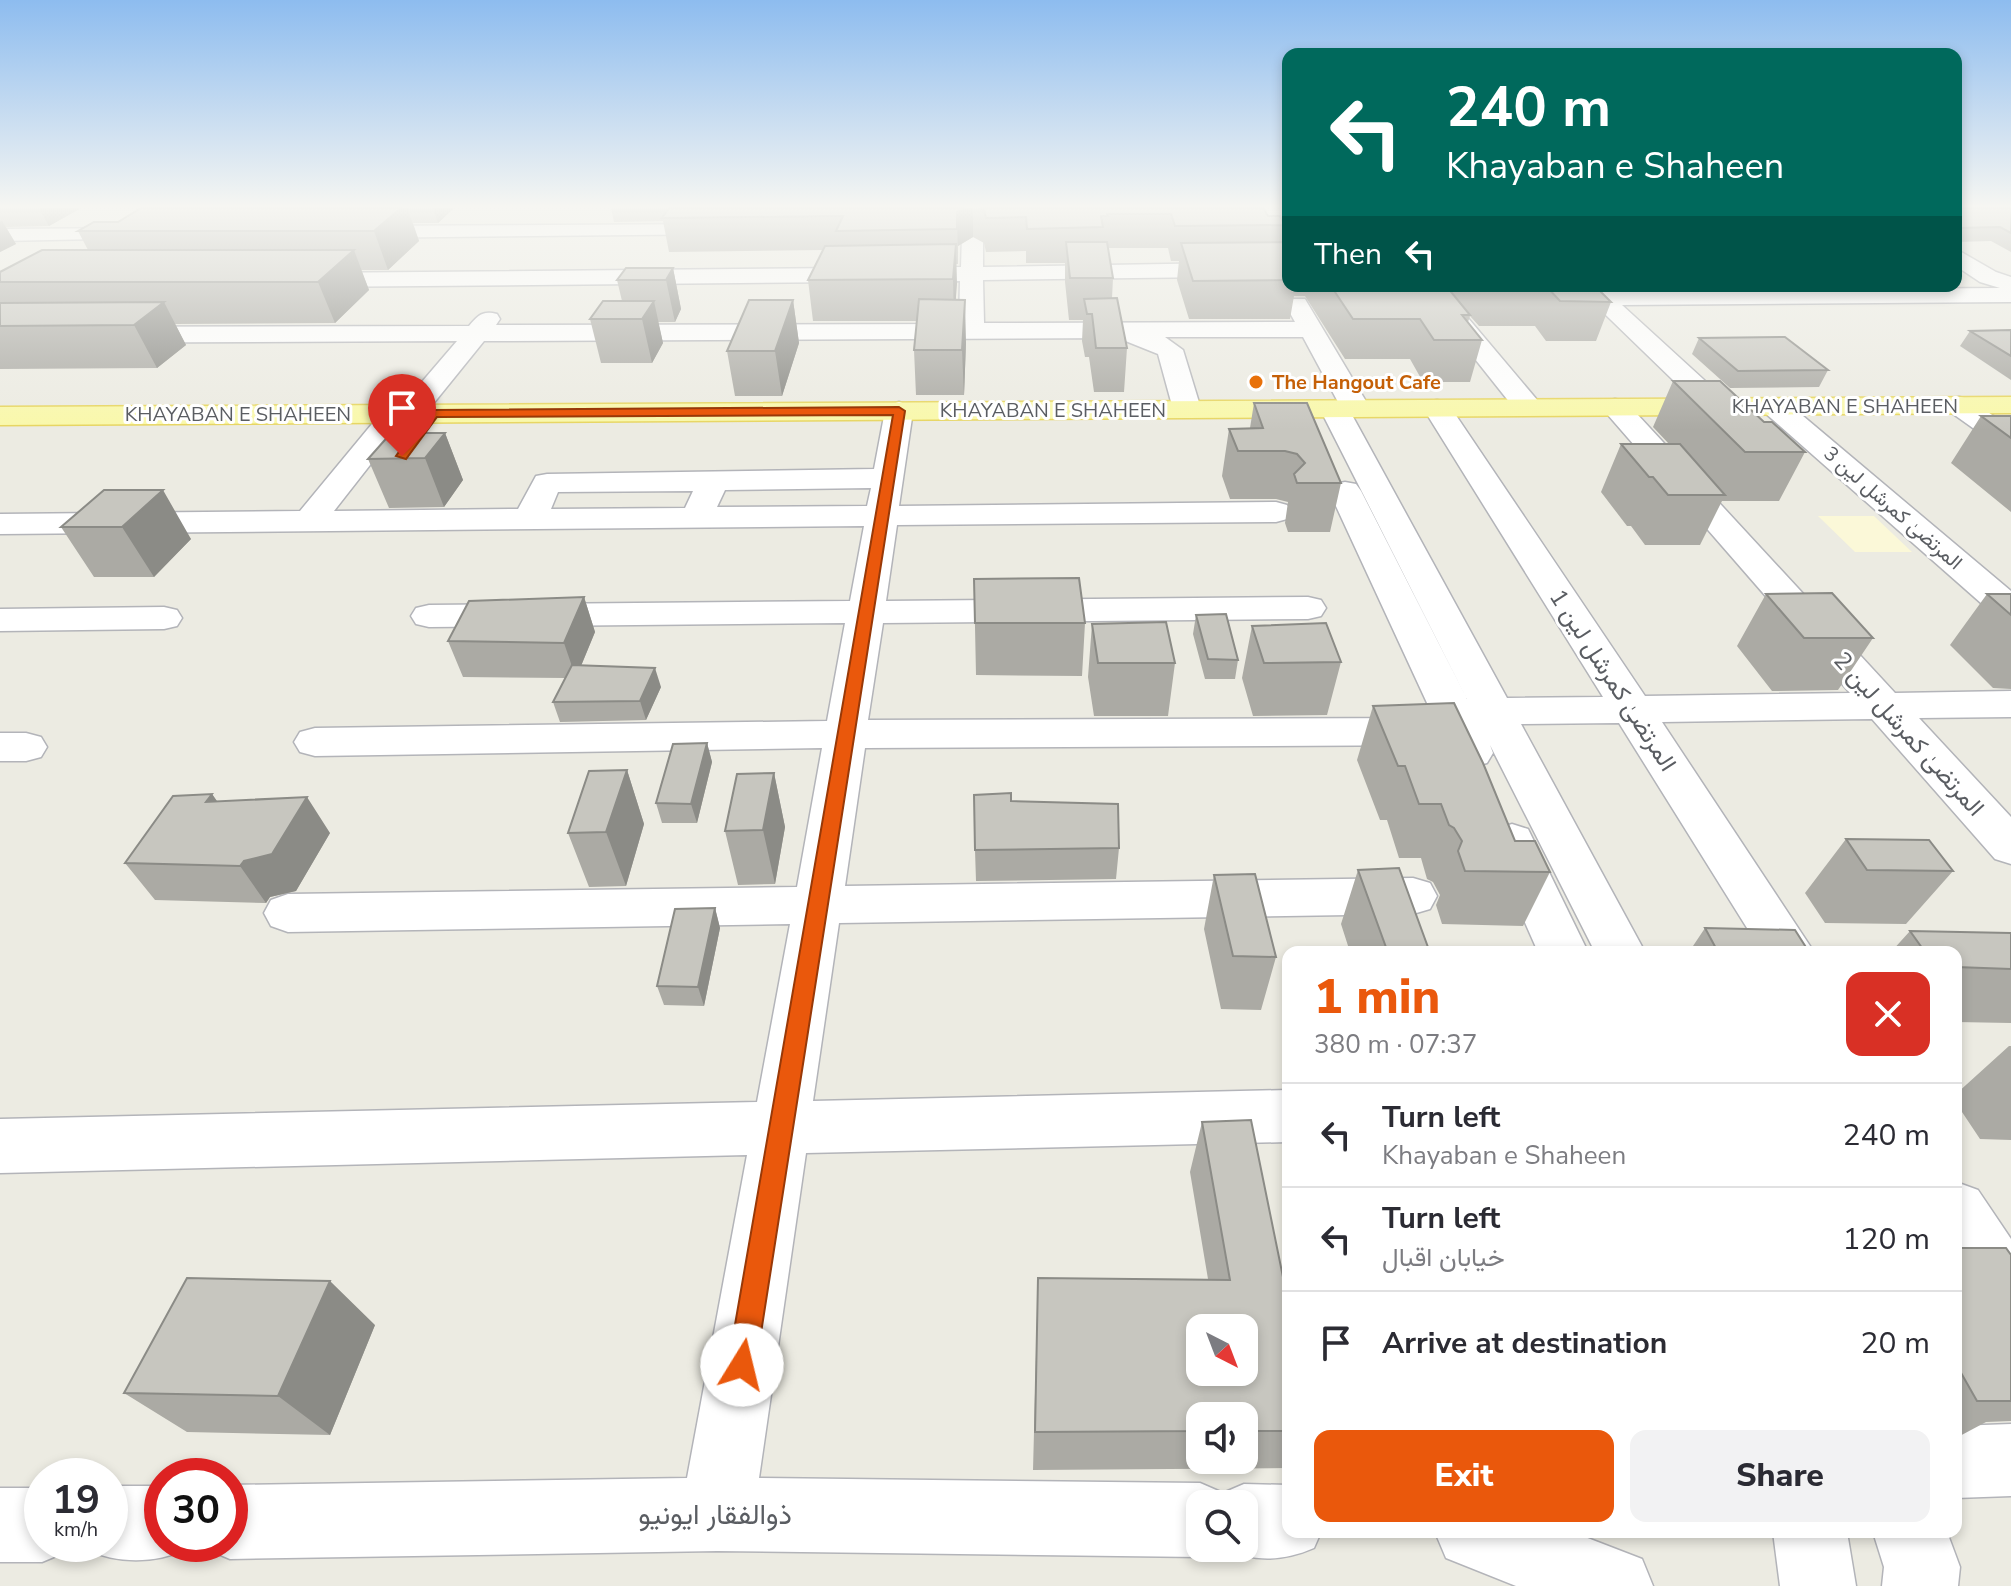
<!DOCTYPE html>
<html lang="en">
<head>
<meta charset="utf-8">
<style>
  body { margin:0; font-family:"Nunito Sans",Vazirmatn,sans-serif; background:#f2f2f3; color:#2b2b33; height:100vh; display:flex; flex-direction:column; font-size:30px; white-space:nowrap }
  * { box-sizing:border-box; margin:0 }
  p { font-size:26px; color:#7c7c81 }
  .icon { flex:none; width:44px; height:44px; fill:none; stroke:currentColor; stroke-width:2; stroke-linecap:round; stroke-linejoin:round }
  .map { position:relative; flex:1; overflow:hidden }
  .details { position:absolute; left:1282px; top:946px; width:680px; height:592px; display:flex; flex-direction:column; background:#fff; border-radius:16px; box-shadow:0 4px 12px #0003 }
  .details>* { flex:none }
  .banner { position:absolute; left:1282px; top:48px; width:680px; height:244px; border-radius:16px; box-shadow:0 4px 12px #0003; background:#00695c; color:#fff; overflow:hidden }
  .needle { width:52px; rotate:138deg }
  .controls { position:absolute; left:1186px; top:1314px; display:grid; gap:16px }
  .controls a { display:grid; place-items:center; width:72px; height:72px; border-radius:16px; background:#fff; box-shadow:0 4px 12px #0003; font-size:40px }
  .speed { position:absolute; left:24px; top:1458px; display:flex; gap:16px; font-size:40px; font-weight:700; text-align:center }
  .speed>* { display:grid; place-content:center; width:104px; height:104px; border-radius:50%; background:#fff; box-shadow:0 4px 12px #0003; line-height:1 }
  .speed small { font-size:20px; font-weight:400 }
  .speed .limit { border:12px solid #d22; background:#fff; color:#111 }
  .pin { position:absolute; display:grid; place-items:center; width:68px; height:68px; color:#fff; margin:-82px -34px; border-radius:50% 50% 50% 0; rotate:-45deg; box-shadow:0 0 8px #0007 }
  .pin .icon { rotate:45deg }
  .me { position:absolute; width:88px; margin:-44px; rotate:9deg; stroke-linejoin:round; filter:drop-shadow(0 0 6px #0008) }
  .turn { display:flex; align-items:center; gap:28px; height:168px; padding:0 32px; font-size:36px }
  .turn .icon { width:104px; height:104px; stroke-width:2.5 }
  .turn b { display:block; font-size:56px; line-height:68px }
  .then { display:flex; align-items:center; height:76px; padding:0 32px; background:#0003; gap:16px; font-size:30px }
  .round { display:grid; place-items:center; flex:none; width:84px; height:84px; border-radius:16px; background:#f2f2f3 }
  .headline { display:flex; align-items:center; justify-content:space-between; height:136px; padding:0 32px }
  h1 { font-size:48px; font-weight:800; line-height:60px; color:#ea580c }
  .cta { display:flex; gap:16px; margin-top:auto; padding:16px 32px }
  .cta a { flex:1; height:92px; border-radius:16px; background:#ea580c; color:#fff; font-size:32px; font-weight:800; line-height:92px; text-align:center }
  .cta a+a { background:#f2f2f3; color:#2b2b33 }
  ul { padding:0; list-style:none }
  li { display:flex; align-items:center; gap:24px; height:104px; padding:0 32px; border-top:2px solid #e1e1e2 }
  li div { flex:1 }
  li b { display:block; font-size:30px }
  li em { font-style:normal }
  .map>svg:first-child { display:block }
</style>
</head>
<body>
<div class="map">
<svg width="2011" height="1586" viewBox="0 0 2011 1586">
  <rect width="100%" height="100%" fill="#ecebe2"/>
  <path fill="#fbf8d8" d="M1818 516H1874L1912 552H1855Z"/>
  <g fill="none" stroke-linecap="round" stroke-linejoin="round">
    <g stroke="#b3b4b9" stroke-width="3">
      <path id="minor" d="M963 208H983V267L1288 262V276L983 280 984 323 1295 322 1285 304 1289 299H1305L1370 408 1366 414 1352 415 1507 698 1603 697 1423 408 1427 402 1437 400 1447 402 1645 696 1850 693 1601 407 1605 401 1615 399 1625 401 1895 693 2011 691V717L1919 718 2011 817V864L1995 859 1872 719 1662 722 1814 952H1762L1619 723 1521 724 1645 952H1595L1490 745 1493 753 1487 763 1472 767 1457 763 1447 745 865 748 845 886 1413 878 1430 883 1437 896 1430 909 1413 914 839 923 813 1101 1288 1090V1142L806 1153 759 1478 1200 1483 1223 1493 1244 1484 1288 1485V1532H1321L1314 1548C1282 1562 1253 1562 1221 1548L1200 1557 717 1551 230 1559 204 1548 202 1544H230V1485L687 1478 747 1155 0 1173V1119L757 1102 790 924 288 932 271 926 264 913 271 900 288 894 797 887 822 748 315 756 300 752 294 742 300 732 315 728 827 721 845 623 429 627 416 624 411 616 416 608 429 605 850 601 864 526 0 534V514L300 511 386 407 409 397 457 341 0 343V327L469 326C478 315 483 310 497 314L500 319 496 325 959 324 960 281 306 287 298 285 294 280 298 275 306 273 961 267ZM1165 337H1303L1338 402 1324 403 1320 409 1467 699 1361 491 1356 484 1345 482 1334 484 1329 491 1434 718 868 720 883 623 1308 619 1321 616 1326 608 1321 600 1308 597 886 601 897 525 1276 522 1287 519 1292 512 1287 505 1276 502 899 506 913 411 909 405 899 402 889 405 885 411 874 469 547 474 536 476 518 509 334 511 406 419 429 409 484 341 1118 338 1158 354 1173 409 1177 415 1187 417 1197 415 1201 409 1183 350ZM871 488 867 506 717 507 725 490ZM693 491 685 508 551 509 558 492ZM1200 1504H1244V1548H1200Z
        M726 224 733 226 736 230 733 234 354 238 343 232 354 226Z
        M142 228 149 230 153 234 149 238 0 241V229Z
        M1956 249 1996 272 2011 277V302L1622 305 1726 400 1730 406 1726 412 1716 414 1706 412 1578 288 1601 286 1607 291 2000 288 1980 282 1956 266Z
        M1417 286H1441L1538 401 1542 407 1538 413 1528 415 1518 413Z
        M1959 397 1969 399 2011 428V451L2001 448 1949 411 1945 405 1949 399Z
        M1774 398 1784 400 2011 591V621L1998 618 1764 412 1760 406 1764 400Z
        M164 607 177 610 182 618 177 626 164 629 0 631V609Z
        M0 733H26L41 737 47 747 41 757 26 761H0Z
        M1512 824 1528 829 1588 952H1538L1489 841 1496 829Z
        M1956 1182 1978 1190 2011 1239V1328L1988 1319 1956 1267Z
        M2011 1424V1496L1956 1498V1426Z
        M110 1486H162V1544H190L188 1549C153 1564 119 1564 84 1549L82 1544H110Z
        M0 1488H42V1544H71L68 1551 42 1562H0Z
        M1435 1532H1572L1642 1559 1653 1586H1516L1446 1558Z
        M1773 1532H1847L1856 1586H1780Z
        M1873 1532H1947L1960 1567 1958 1586H1882L1884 1567Z"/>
    </g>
    <g stroke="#e7d560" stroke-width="3">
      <path id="major" d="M2011 397V413L0 425V407Z"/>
    </g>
    <use href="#minor" fill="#fff" fill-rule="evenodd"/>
    <use href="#major" fill="#f9f8aa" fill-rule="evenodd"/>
  </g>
  <path fill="#abaaa4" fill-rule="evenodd" d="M0 208H81L49 226 6 227 16 244 0 252Z
    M141 208H454L438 223H413L419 241 388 270H361L369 290 335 323 175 324 186 345 157 368 0 369V272L88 250 78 231 118 222Z
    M611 208H1263L1268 216 1285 225 1282 242H1288V286H1595L1611 302 1596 341H1546L1535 326H1479L1470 316 1468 322 1482 340 1470 382H1423L1410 359H1345L1305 296H1294L1290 319H1189L1177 280 1179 261H1171L1168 248H1108L1113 278 1112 298 1127 348 1124 392H1094L1089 357H1085L1082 341 1083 320H1069L1065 282V263H1026V251L986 252 984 243 973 237 958 246V264H956V300L966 343 964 395H916L914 350 917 321H813L808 280 823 250 669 252 663 221 614 222Z
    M1956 208H2011V252L1991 241 1956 242Z
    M673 268 681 309 675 322H658L663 343 652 363H601L590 319 622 301 617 280Z
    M793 300 799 343 782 396H735L727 351Z
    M2011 330V380L1960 346 1970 331Z
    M1699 338 1828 370 1819 387 1730 388 1692 354Z
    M1673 381 1764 422 1805 452 1779 501H1722L1700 545H1645L1631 526H1627L1601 492 1621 444H1669L1653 427Z
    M1254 403 1341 483 1330 532H1288L1285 523 1288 502 1276 499H1230L1222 476 1229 429 1250 428Z
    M1981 416H2011V512L1951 463Z
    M445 433 463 480 444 507 389 508 368 459Z
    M104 490 191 539 154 577H94L61 527Z
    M974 579 1085 623 1082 676 976 675Z
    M1766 594 1873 638 1838 690 1772 691 1737 646Z
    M1987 594H2011V689L1993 688 1950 645Z
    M584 597 595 632 581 666 661 687 646 720 560 722 553 702 566 678 463 677 448 641Z
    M1196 615 1238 660 1235 679H1205L1193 634Z
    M1092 624 1175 663 1168 716H1094L1088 677Z
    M1252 626 1341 662 1327 715 1253 716 1242 678Z
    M1373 706 1515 841 1550 872 1523 926 1442 924 1436 905 1440 895 1433 882 1427 879 1421 858H1399L1387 820H1380L1357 760Z
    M707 743 712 762 697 823H662L656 803Z
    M627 770 644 824 626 886 589 887 568 833Z
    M774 773 785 827 775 884 738 885 725 831Z
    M212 794 217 801 330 833 296 891 270 897 266 903 155 900 125 863Z
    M1011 801 1119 848 1116 879 976 881 975 850Z
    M1846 839 1953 871 1906 924 1825 923 1805 893Z
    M1358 870 1429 950V952H1350L1341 924Z
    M1214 875 1276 957 1261 1010 1221 1009 1204 929Z
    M715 908 720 928 704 1006 664 1005 657 986Z
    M1705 928 1809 952H1689Z
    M1910 931 2011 933V1023L1956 1022V952H1891Z
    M2009 1046H2011V1140L1980 1139 1956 1103V1094Z
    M1202 1122 1283 1277H1288V1468L1033 1470 1038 1278 1208 1279 1190 1172ZM1200 1416H1244V1460H1200Z
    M1956 1248 2011 1255V1421L1986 1422 1956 1438Z
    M375 1325 330 1435 187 1432 124 1393Z"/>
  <path fill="#8b8b86" d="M39 208H81L49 226Z
    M401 208H407L419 241 388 270 374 231Z
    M433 208H454L438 223Z
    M965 208H973V237L958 246V264L957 212Z
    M2 221 16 244 0 252V222Z
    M956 244 957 284 954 321 953 279Z
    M354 250 369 290 335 323 318 282Z
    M673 268 681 309 675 322 666 280Z
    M793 300 799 343 782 396 775 351Z
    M965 300 966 343 964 395 962 350Z
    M654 301 663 343 652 363 642 319Z
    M164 302 186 345 157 368 134 325Z
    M445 433 463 480 444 507 425 458Z
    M163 490 191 539 154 577 122 527Z
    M584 597 595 632 576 678 564 643Z
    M655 668 661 687 646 720 640 701Z
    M707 743 712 762 697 823 691 804Z
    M627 770 644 824 626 886 606 832Z
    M774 773 785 827 775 884 763 830Z
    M212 794 237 831 206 802Z
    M307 797 330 833 296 891 270 897 266 903 240 866Z
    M715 908 720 928 704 1006 698 987Z
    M330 1281 375 1325 330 1435 278 1396Z"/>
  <path fill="#c7c6bf" stroke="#8b8b86" stroke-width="2" fill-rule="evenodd" d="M141 208H401L374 231H78L94 222H118Z
    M669 208H965L957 212V229L836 231 843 216 662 218Z
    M980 208H1263L1268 216H1280L1285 225 1175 226 1171 214H1107L1108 216H1101L1103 227 1027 229 1026 217 986 218 984 210Z
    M1956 208H2011V233L2000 227 1956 228Z
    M1066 242H1107L1113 278H1070Z
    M1288 242V280L1193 281 1181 243Z
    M956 244 953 279 808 280 825 246Z
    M42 250H354L318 282H0V272Z
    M626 268H673L666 280H617Z
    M1331 286H1455L1456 287H1447L1470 315H1462L1482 340H1434L1420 319H1353Z
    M1489 286H1595L1611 302 1560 301 1547 287Z
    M1117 298 1127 348H1096L1092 314H1087L1084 299Z
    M919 299 965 300 962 350H914Z
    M749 300H793L775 351H727Z
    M603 301H654L642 319H590Z
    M164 302 134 325 0 326V303Z
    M2011 330V356L1970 331Z
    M1785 337 1828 370 1738 371 1699 338Z
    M1673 381H1720L1764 422H1772L1805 452H1745Z
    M1254 403H1307L1341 483H1297L1294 474 1305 463 1297 454 1285 451H1238L1229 429 1263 428Z
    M1981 416H2011V438Z
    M391 433H445L425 458 368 459Z
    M1621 444H1680L1725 495H1668L1653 477H1649Z
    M104 490H163L122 527H61Z
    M1079 578 1085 623H975L974 579Z
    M1832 593 1873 638H1804L1766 594Z
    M1987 594H2011V615Z
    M584 597 564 643 448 641 469 601Z
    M1226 614 1238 660 1208 659 1196 615Z
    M1166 622 1175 663H1098L1092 624Z
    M1326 623 1341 662 1264 663 1252 626Z
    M572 665 655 668 640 701 553 702Z
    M1454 703 1483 763 1515 841H1535L1550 872 1465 871 1458 851 1462 841 1454 828 1449 825 1441 804H1419L1405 766H1398L1373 706Z
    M707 743 691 804 656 803 673 744Z
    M627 770 606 832 568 833 589 771Z
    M774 773 763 830 725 831 737 774Z
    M1011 793V801L1118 804 1119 848 975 850 974 795Z
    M212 794 206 802 307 797 272 854 244 861 240 866 125 863 173 796Z
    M1846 839 1929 840 1953 871 1867 870Z
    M1399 868 1429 950H1387L1358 870Z
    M1255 874 1276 957 1233 956 1214 875Z
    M715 908 698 987 657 986 675 909Z
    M1705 928 1795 930 1809 952H1718Z
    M1910 931 2011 933V969L1956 967V952H1925Z
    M1251 1120 1283 1277H1288V1431H1244V1416H1200V1431L1035 1432 1038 1278 1230 1280 1202 1122ZM1200 1328H1244V1372H1200Z
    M1956 1248H2006L2011 1255V1401H1977L1956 1364Z
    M187 1278 330 1281 278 1396 124 1393Z"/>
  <linearGradient id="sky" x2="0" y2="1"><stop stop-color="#8dbcef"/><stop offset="0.48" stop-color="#f6f6f2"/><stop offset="1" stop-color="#f6f6f2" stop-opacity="0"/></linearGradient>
  <rect width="2011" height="430" fill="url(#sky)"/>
  <path fill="#ea580c" stroke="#983908" stroke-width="2" d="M899 407 905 411 756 1365 752 1375 742 1379 732 1375 728 1365 893 415 437 417 406 459 396 456 429 411 433 410Z"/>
  <circle fill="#e8710a" stroke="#fff" stroke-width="3" cx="1256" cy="382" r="8"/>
  <g text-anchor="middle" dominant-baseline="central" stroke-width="6" stroke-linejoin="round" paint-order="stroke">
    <g font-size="20" font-weight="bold" fill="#c56008" stroke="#fff" text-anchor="start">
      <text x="1272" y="382">The Hangout Cafe</text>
    </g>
    <g font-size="20" fill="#5a5d62" stroke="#fff">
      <text x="1845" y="406">KHAYABAN E SHAHEEN</text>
      <text x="1053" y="410">KHAYABAN E SHAHEEN</text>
      <text x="238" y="414">KHAYABAN E SHAHEEN</text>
      <text transform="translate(1893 508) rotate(41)">المرتضیٰ کمرشل لین 3</text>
    </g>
    <g font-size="24" fill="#5a5d62" stroke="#fff">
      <text transform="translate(1613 680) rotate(57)">المرتضیٰ کمرشل لین 1</text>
      <text transform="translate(1909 734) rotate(48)">المرتضیٰ کمرشل لین 2</text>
    </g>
    <g font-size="28" fill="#5a5d62" stroke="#fff">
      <text x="715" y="1515">ذوالفقار ایونیو</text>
    </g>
  </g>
</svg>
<div class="controls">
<a><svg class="needle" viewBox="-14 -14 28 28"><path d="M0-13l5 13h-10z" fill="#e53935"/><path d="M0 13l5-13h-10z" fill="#7c7c81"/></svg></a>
<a><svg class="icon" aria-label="sound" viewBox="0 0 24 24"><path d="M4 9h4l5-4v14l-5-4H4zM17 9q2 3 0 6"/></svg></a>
<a><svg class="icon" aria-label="search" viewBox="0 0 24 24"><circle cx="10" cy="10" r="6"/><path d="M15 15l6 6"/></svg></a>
</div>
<div class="speed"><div>19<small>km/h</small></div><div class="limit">30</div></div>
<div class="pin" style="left:402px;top:456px;background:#d93025"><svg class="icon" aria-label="arrive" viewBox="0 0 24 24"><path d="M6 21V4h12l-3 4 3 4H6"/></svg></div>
<svg class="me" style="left:742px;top:1365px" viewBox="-20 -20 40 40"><circle r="19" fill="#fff"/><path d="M0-13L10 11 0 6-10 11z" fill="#ea580c"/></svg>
<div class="banner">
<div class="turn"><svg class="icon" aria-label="left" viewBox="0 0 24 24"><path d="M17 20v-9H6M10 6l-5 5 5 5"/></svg><div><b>240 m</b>Khayaban e Shaheen</div></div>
<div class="then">Then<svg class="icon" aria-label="left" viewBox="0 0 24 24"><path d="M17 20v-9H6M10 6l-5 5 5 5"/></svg></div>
</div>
<section class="details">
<div class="headline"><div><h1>1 min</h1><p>380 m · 07:37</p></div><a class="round" style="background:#d93025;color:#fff"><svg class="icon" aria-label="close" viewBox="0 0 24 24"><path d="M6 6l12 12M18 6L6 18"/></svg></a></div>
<ul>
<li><svg class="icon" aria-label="left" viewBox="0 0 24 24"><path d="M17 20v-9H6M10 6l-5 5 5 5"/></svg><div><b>Turn left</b><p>Khayaban e Shaheen</p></div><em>240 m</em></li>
<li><svg class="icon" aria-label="left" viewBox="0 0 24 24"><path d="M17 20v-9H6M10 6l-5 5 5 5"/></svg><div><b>Turn left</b><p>خیابان اقبال</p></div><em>120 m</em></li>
<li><svg class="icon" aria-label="arrive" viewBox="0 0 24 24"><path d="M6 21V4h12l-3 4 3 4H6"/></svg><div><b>Arrive at destination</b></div><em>20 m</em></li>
</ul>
<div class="cta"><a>Exit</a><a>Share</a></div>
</section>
</div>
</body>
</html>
